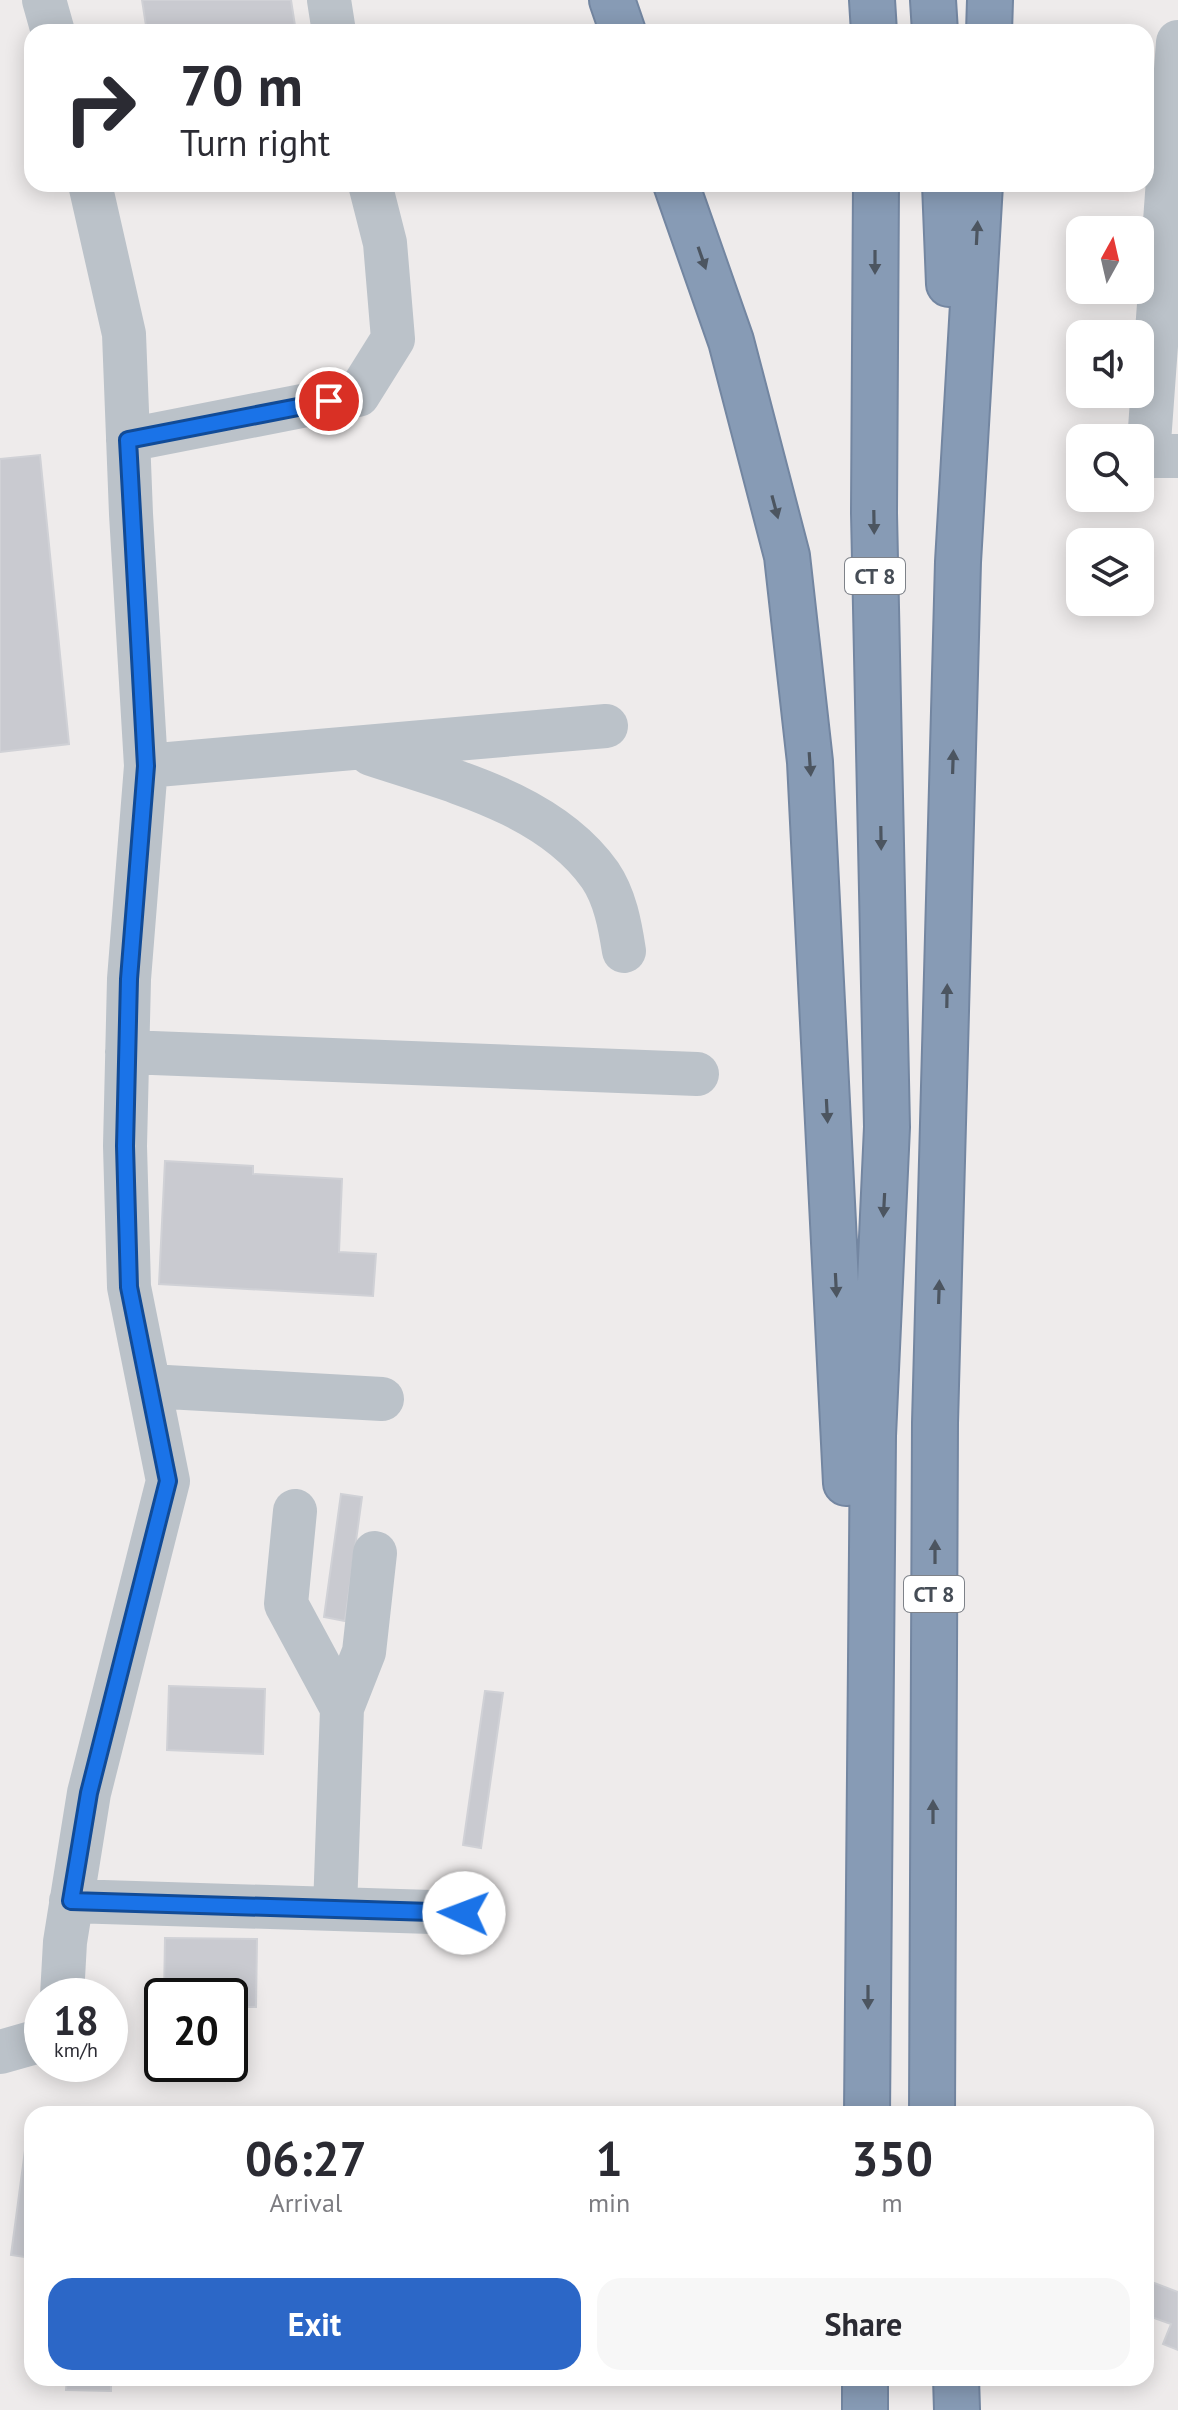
<!DOCTYPE html>
<html lang="en">
<head>
<meta charset="utf-8">
<style>
  body { margin:0; font-family:"PT Sans",sans-serif; background:#f7f7f7; color:#2b2b33; height:100vh; display:flex; flex-direction:column; font-size:30px; white-space:nowrap }
  * { box-sizing:border-box; margin:0 }
  p { font-size:26px; color:#7c7c81 }
  .icon { flex:none; width:44px; height:44px; fill:none; stroke:currentColor; stroke-width:2; stroke-linecap:round; stroke-linejoin:round }
  .map { position:relative; flex:1; overflow:hidden }
  .sheet { position:absolute; left:24px; top:2106px; width:1130px; height:280px; display:flex; flex-direction:column; background:#fff; border-radius:24px; box-shadow:0 4px 20px #0003 }
  .sheet>* { flex:none }
  .top-card { position:absolute; left:24px; top:24px; width:1130px; height:168px; border-radius:24px; box-shadow:0 4px 20px #0003; background:#fff; color:#2b2b33; overflow:hidden }
  .needle { width:52px; rotate:8deg }
  .fabs { position:absolute; left:1066px; top:216px; display:grid; gap:16px }
  .fabs a { display:grid; place-items:center; width:88px; height:88px; border-radius:16px; background:#fff; box-shadow:0 4px 20px #0003; font-size:40px }
  .speed { position:absolute; left:24px; top:1978px; display:flex; gap:16px; font-size:40px; font-weight:700; text-align:center }
  .speed>* { display:grid; place-content:center; width:104px; height:104px; border-radius:50%; background:#fff; box-shadow:0 4px 20px #0003; line-height:1 }
  .speed small { font-size:20px; font-weight:400 }
  .speed .limit { border:4px solid #111; border-radius:12px; background:#fff; color:#111 }
  .pin { position:absolute; display:grid; place-items:center; width:68px; height:68px; color:#fff; margin:-34px; border:4px solid #fff; border-radius:50%; box-shadow:0 2px 8px #0007 }
  .me { position:absolute; width:88px; margin:-44px; rotate:272deg; stroke-linejoin:round; filter:drop-shadow(0 0 6px #0008) }
  .turn { display:flex; align-items:center; gap:28px; height:168px; padding:0 24px; font-size:36px }
  .turn .icon { width:104px; height:104px; stroke-width:2.5 }
  .turn b { display:block; font-size:56px; line-height:68px }
  .eta { display:flex; justify-content:space-evenly; align-items:center; height:136px; text-align:center }
  .eta b { font-size:48px; font-weight:700; line-height:56px }
  .primary-button { display:flex; gap:16px; margin-top:auto; padding:16px 24px }
  .primary-button a { flex:1; height:92px; border-radius:24px; background:#2c67c7; color:#fff; font-size:32px; font-weight:700; line-height:92px; text-align:center }
  .primary-button a+a { background:#f7f7f7; color:#2b2b33 }
  .map>svg:first-child { display:block }
</style>
</head>
<body>
<div class="map">
<svg width="1178" height="2410" viewBox="0 0 1178 2410">
  <rect width="100%" height="100%" fill="#eeebeb"/>
  <path fill="#c9cad0" stroke="#d0d1d6" stroke-width="2" d="M142 0H291L296 32H147Z
    M40 455 69 744 0 752V459Z
    M165 1161 253 1166V1174L342 1179 339 1252 376 1254 373 1296 159 1284Z
    M341 1494 362 1497 345 1621 324 1617Z
    M169 1686 265 1689 263 1754 167 1750Z
    M485 1691 503 1693 481 1848 463 1845Z
    M165 1938 257 1939 256 2007H230V1996H164Z
    M26 2143 32 2144V2258L11 2255Z
    M1149 2281 1178 2292V2350L1163 2344 1171 2324 1146 2315V2288Z
    M67 2378H111V2391L66 2390Z"/>
  <g fill="none" stroke-linecap="round" stroke-linejoin="round">
    <g stroke="#7386a1" stroke-width="48">
      <path id="highway" d="M612 0 623 32
        M872 0 874 32
        M933 0 935 32
        M989 32 990 0
        M676 184 731 341 787 556 810 762 846 1483
        M945 184 949 284
        M867 2114 873 1436 887 1127 874 513 876 184
        M932 2114 935 1423 958 562 980 184
        M956 2378 957 2410
        M865 2410V2378"/>
    </g>
    <path stroke="#bbc2c9" stroke-width="44" d="M44 0 53 32
      M329 0 334 32
      M1178 42 1148 456H1178
      M128 440 358 395 393 339 385 243 370 184
      M371 754C449 780 549 803 600 875 615 897 620 925 624 951
      M146 766 606 726
      M127 1052 697 1074
      M149 1386 382 1399
      M295 1511 286 1604 342 1708
      M71 1901 464 1913
      M335 1909 342 1708 364 1652 375 1553
      M62 1996 65 1942 89 1793 168 1481 129 1287 125 1146 129 979 146 766 131 514 124 334 90 184
      M0 2052 39 2041 42 2036"/>
    <use href="#highway" stroke="#879bb5" stroke-width="44"/>
  </g>
  <defs><path id="oneway-solid" d="M-6-.8H1V-3.2L6.5 0L1 3.2V.8H-6Z" transform="scale(2)"/></defs>
  <g fill="#4c5560">
    <use href="#oneway-solid" transform="translate(977 233) rotate(-87)"/>
    <use href="#oneway-solid" transform="translate(702 258) rotate(71)"/>
    <use href="#oneway-solid" transform="translate(875 262) rotate(90)"/>
    <use href="#oneway-solid" transform="translate(775 507) rotate(75)"/>
    <use href="#oneway-solid" transform="translate(874 522) rotate(89)"/>
    <use href="#oneway-solid" transform="translate(953 762) rotate(-88)"/>
    <use href="#oneway-solid" transform="translate(810 764) rotate(86)"/>
    <use href="#oneway-solid" transform="translate(881 838) rotate(89)"/>
    <use href="#oneway-solid" transform="translate(947 996) rotate(-89)"/>
    <use href="#oneway-solid" transform="translate(827 1111) rotate(87)"/>
    <use href="#oneway-solid" transform="translate(884 1205) rotate(93)"/>
    <use href="#oneway-solid" transform="translate(836 1285) rotate(87)"/>
    <use href="#oneway-solid" transform="translate(939 1292) rotate(-88)"/>
    <use href="#oneway-solid" transform="translate(935 1552) rotate(-90)"/>
    <use href="#oneway-solid" transform="translate(933 1812) rotate(-90)"/>
    <use href="#oneway-solid" transform="translate(868 1997) rotate(90)"/>
  </g>
  <g fill="none" stroke-linecap="round" stroke-linejoin="round">
    <g stroke="#114b97" stroke-width="20">
      <path id="route" d="M329 401 128 440 146 766 129 979 125 1146 129 1287 168 1481 89 1793 71 1901 464 1913"/>
    </g>
    <use href="#route" stroke="#1a73e8" stroke-width="14"/>
  </g>
  <g text-anchor="middle" dominant-baseline="central" stroke-width="7" stroke-linejoin="round" paint-order="stroke">
    <g fill="#fff" stroke="#7e8289" stroke-width="2">
      <rect x="845" y="558" width="60" height="36" rx="6"/>
      <rect x="904" y="1576" width="60" height="36" rx="6"/>
    </g>
    <g font-size="22" font-weight="bold" fill="#464d56">
      <text x="875" y="576">CT 8</text>
      <text x="934" y="1594">CT 8</text>
    </g>
  </g>
</svg>
<div class="fabs">
<a><svg class="needle" viewBox="-14 -14 28 28"><path d="M0-13l5 13h-10z" fill="#e53935"/><path d="M0 13l5-13h-10z" fill="#7c7c81"/></svg></a>
<a><svg class="icon" aria-label="sound" viewBox="0 0 24 24"><path d="M4 9h4l5-4v14l-5-4H4zM17 9q2 3 0 6"/></svg></a>
<a><svg class="icon" aria-label="search" viewBox="0 0 24 24"><circle cx="10" cy="10" r="6"/><path d="M15 15l6 6"/></svg></a>
<a><svg class="icon" aria-label="layers" viewBox="0 0 24 24"><path d="M12 4l9 5-9 5-9-5zM3 14l9 5 9-5"/></svg></a>
</div>
<div class="speed"><div>18<small>km/h</small></div><div class="limit">20</div></div>
<div class="pin" style="left:329px;top:401px;background:#d93025"><svg class="icon" aria-label="arrive" viewBox="0 0 24 24"><path d="M6 21V4h12l-3 4 3 4H6"/></svg></div>
<svg class="me" style="left:464px;top:1913px" viewBox="-20 -20 40 40"><circle r="19" fill="#fff"/><path d="M0-13L10 11 0 6-10 11z" fill="#1a73e8"/></svg>
<div class="top-card">
<div class="turn"><svg class="icon" aria-label="right" viewBox="0 0 24 24"><path d="M7 20v-9h11M14 6l5 5-5 5"/></svg><div><b>70 m</b>Turn right</div></div>
</div>
<section class="sheet">
<div class="eta">
<div><b>06:27</b><p>Arrival</p></div>
<div><b>1</b><p>min</p></div>
<div><b>350</b><p>m</p></div>
</div>
<div class="primary-button"><a>Exit</a><a>Share</a></div>
</section>
</div>
</body>
</html>
